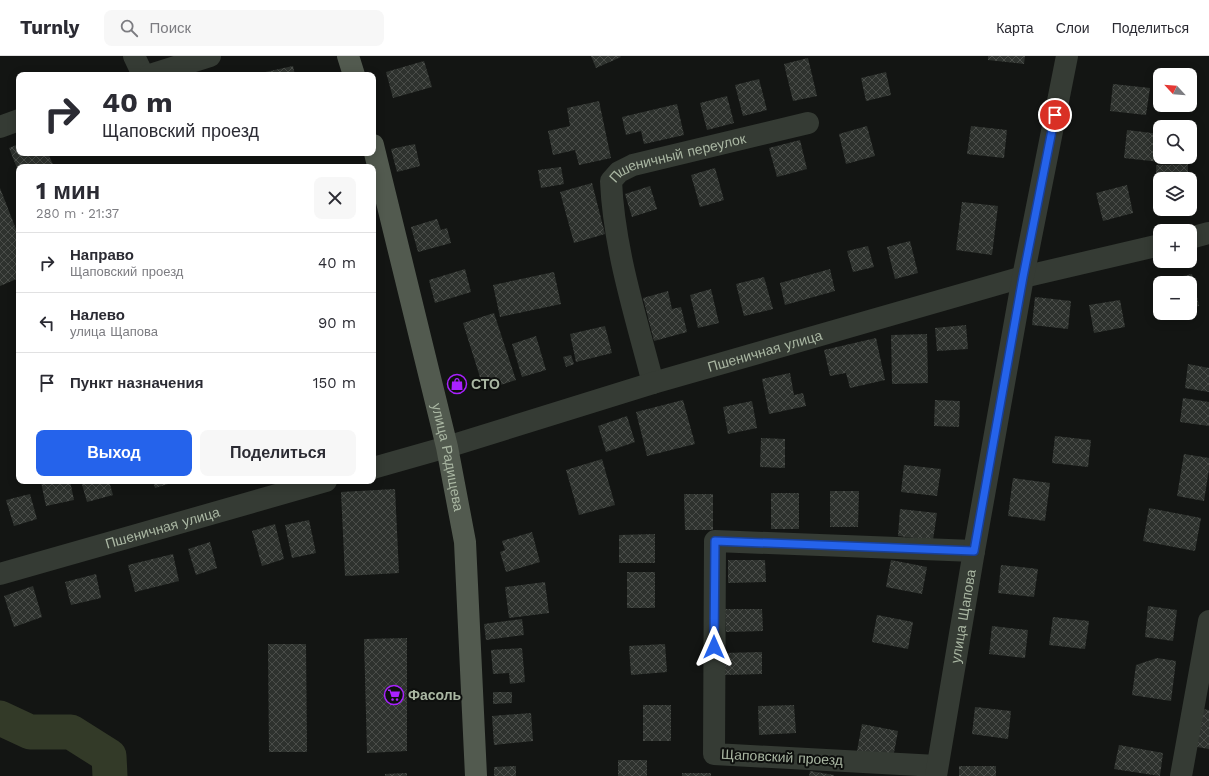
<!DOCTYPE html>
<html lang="ru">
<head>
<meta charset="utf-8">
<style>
  body { margin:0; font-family:"Work Sans",sans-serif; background:#f7f7f7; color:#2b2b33; height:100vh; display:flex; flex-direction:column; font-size:15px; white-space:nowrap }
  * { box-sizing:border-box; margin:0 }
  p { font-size:13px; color:#7c7c81 }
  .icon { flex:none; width:22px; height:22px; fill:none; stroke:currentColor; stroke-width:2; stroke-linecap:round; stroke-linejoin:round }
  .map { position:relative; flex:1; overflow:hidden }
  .panel { position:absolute; left:16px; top:108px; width:360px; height:320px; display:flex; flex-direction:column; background:#fff; border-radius:8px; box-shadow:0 2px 10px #0003 }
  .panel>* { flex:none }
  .top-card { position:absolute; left:16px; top:16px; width:360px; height:84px; border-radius:8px; box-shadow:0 2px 10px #0003; background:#fff; color:#2b2b33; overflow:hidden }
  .needle { width:26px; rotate:296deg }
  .fabs { position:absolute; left:1153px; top:12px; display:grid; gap:8px }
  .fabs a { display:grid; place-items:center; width:44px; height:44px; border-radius:8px; background:#fff; box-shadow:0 2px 10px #0003; font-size:20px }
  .pin { position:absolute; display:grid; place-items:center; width:34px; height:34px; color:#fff; margin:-17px; border:2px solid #fff; border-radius:50%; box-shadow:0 1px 4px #0007 }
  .me { position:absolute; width:44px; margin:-22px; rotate:0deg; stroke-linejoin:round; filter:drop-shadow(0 0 3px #0008) }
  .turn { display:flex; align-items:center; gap:14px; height:84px; padding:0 20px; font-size:18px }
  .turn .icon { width:52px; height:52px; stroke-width:2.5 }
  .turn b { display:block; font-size:28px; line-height:34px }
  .round { display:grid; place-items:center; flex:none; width:42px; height:42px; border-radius:8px; background:#f7f7f7 }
  .headline { display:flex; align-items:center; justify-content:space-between; height:68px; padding:0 20px }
  h1 { font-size:24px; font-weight:700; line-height:30px }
  .action { display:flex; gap:8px; margin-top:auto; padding:8px 20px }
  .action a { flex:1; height:46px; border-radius:8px; background:#2563eb; color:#fff; font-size:16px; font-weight:700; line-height:46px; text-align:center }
  .action a+a { background:#f7f7f7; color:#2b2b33 }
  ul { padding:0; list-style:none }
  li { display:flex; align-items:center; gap:12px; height:60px; padding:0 20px; border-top:1px solid #e1e1e2 }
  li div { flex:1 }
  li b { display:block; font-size:15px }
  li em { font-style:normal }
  header { display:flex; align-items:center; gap:24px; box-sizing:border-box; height:56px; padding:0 20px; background:#fff; border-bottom:1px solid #e1e1e2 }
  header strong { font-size:19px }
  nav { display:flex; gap:22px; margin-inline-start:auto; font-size:14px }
  .search { width:280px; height:36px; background:#f7f7f7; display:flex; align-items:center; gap:10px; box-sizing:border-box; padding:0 14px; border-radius:8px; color:#7c7c81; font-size:15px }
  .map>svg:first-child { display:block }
</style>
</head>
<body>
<header>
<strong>Turnly</strong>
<div class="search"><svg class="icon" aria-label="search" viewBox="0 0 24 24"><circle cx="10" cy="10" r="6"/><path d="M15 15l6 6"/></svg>Поиск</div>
<nav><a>Карта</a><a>Слои</a><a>Поделиться</a></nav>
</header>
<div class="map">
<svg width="1209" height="720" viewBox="0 0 1209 720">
  <defs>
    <pattern id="building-cross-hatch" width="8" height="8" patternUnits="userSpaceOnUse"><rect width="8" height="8" fill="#2e322e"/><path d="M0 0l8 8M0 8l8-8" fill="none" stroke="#4a4d49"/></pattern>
  </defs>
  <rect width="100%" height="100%" fill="#131513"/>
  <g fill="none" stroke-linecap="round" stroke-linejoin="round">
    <path stroke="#333a28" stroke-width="35" d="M0 662 30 676H71L109 700 110 720"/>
  </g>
  <path fill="url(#building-cross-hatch)" d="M591 0H620L621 1 596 12Z
    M988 0H1025L1024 8 988 4Z
    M808 2 817 40 793 45 784 8Z
    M424 5 432 31 393 42 386 16Z
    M293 10 295 19H256V18Z
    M886 16 891 39 866 45 861 22Z
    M759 23 767 54 743 60 735 29Z
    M1113 28 1150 32 1146 59 1110 55Z
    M727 40 734 67 707 74 700 47Z
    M599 45 611 102 579 109 575 94 553 99 548 75 570 70 567 52Z
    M677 48 684 79 644 88 641 75 626 79 622 61Z
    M867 70 875 100 846 108 839 78Z
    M971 70 1007 74 1004 102 967 98Z
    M1127 74 1160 78V106L1124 102Z
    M800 84 807 113 777 121 769 92Z
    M19 88V97H48L54 111H19V117L9 92Z
    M415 88 420 110 397 116 391 93Z
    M1188 108V123H1160V145H1157L1156 109Z
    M561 111 564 128 541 132 538 114Z
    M715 112 724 144 700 151 691 119Z
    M592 127 605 178 574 187 560 136Z
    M1127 129 1133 157 1103 165 1096 137Z
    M650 130 657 153 632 161 625 138Z
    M0 132 19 181V222L0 230Z
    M962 146 998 150 992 199 956 194Z
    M437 163 441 174 447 172 451 187 418 196 411 171Z
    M910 185 918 217 895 223 887 191Z
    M868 190 874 211 853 216 847 195Z
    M465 213 471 236 435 247 429 224Z
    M830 213 835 235 785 249 780 227Z
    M554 216 561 248 500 261 493 229Z
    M1192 218 1199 250 1190 251V227H1165L1164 224Z
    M764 221 773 253 744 260 736 228Z
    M711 233 719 267 698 272 690 239Z
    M668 235 672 253 681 251 687 276 654 285 643 242Z
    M1035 241 1071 245 1068 273 1032 269Z
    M1120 244 1125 271 1094 277 1089 249Z
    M494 257 516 324 484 334 463 267Z
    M966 269 968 293 937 295 935 272Z
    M605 270 612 297 576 306 570 278Z
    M927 278 928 327 892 328 891 279Z
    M536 280 546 314 522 321 512 288Z
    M876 282 885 324 850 332 846 317 830 320 824 294Z
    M571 299 574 308 566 311 563 301Z
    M1188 308 1209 312V336L1185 332Z
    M790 317 794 339 803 337 806 350 769 358 762 323Z
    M1183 342 1209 346V370L1180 366Z
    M683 344 695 388 647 400 636 356Z
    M935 344 960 345 959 371 934 370Z
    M752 345 757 372 728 378 723 351Z
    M627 360 635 386 606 396 598 370Z
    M1055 380 1091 384 1088 411 1052 407Z
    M761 382 785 383V412L760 411Z
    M1184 398 1209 402V413L1204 445 1177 440Z
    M602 403 615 449 579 459 566 414Z
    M904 409 941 413 937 440 901 436Z
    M1013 422 1050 427 1045 465 1008 460Z
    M43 425H70L74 444 46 450 41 426Z
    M81 425H109L113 439 87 446Z
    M153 425H178L155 432Z
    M395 433 399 517 345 520 341 436Z
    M830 435H859L858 471H830Z
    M771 437H799V473H771Z
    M30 438 37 463 14 470 6 444Z
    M684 438H713V474H685Z
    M1149 452 1201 462 1195 495 1143 485Z
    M900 453 937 457 933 484 898 480Z
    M309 464 316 497 292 502 285 469Z
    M275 468 284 503 262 510 252 475Z
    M532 476 540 506 506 516 500 496 505 494 502 485Z
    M655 478V507H619V479Z
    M210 486 217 512 196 519 188 493Z
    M173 498 179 525 135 536 128 509Z
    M728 504H765L766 526 728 527Z
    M891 504 927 511 922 538 886 531Z
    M1001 509 1038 513 1034 541 998 537Z
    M627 516H655V552H627Z
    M96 518 101 542 71 549 65 526Z
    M545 526 549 557 509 562 505 531Z
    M33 530 42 561 14 571 4 540Z
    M1148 550 1177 554 1173 585 1145 581Z
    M725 553H762L763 575 726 576Z
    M877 559 913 566 908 593 872 586Z
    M1053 561 1089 565 1085 593 1049 589Z
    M522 563 524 579 486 584 484 568Z
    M992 570 1028 574 1025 602 989 598Z
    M407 582V695L367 697 364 583Z
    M268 588H306L307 696H269Z
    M665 588 667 616 631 619 629 590Z
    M522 592 525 626 510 628 509 617 493 618 491 594Z
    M762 596V618L725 619 724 597Z
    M1157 602 1176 605 1171 645 1132 639 1136 609Z
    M493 636H512V647L493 648Z
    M643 649H671V685H643Z
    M794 649 796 677 759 679 758 650Z
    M975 651 1011 655 1008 683 972 678Z
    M1203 653 1209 654V693L1197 691Z
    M531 657 533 685 494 689 492 660Z
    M862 668 898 675 893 702 857 695Z
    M1119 689 1163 697 1160 720 1114 713Z
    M618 704H647V720H618Z
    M516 710V720H494V711Z
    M959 710H996V720H959Z
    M810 715 834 719V720H809Z
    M407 717V720H385V718Z
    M682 717H711V720H682Z"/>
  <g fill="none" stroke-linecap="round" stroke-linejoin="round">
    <g stroke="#353b34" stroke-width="22">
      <path d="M134 0 143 19"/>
      <path d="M150 19 210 0"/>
      <path d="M0 71 19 64"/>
      <path d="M1190 182 1209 177"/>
      <path id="s1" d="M653 327C636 261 614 194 611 125L619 116 633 109 808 67"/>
      <path id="s2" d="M373 412 447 391 653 327 1023 221 1160 189"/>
      <path id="s3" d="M0 518 326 425"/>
      <path d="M937 710 714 698 715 485 974 495"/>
      <path id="s4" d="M936 720 974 495 1023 221 1067 0"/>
      <path d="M1181 720 1209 565"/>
    </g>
    <g stroke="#525a4f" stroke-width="22">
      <path d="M348 0 354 19"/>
      <path id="s5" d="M373 89 447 391 465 486 476 720"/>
    </g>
  </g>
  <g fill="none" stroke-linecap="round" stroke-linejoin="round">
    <g stroke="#184099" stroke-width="10">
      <path id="route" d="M714 591 715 485 974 495 1023 221 1055 59"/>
    </g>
    <use href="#route" stroke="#2563eb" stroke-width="7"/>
  </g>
  <defs>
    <g id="shop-ring" transform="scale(1)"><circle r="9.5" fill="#0e100e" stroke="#a921ff" stroke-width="1.5"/><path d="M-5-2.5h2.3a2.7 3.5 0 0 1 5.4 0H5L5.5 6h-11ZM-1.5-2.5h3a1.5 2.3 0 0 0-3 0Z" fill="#a921ff"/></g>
    <g id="supermarket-ring" transform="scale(1)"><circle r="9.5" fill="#0e100e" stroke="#a921ff" stroke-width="1.5"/><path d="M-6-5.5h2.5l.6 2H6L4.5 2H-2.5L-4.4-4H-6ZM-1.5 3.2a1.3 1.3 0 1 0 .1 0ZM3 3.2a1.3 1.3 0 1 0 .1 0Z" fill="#a921ff"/></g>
  </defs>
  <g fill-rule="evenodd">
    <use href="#shop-ring" x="457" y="328"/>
    <use href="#supermarket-ring" x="394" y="639"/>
  </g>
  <g text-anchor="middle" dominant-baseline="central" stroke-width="4" stroke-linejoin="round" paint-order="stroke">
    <g font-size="14" fill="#aab7a3" stroke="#0e100e">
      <text stroke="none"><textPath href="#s1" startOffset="279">Пшеничный переулок</textPath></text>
      <text stroke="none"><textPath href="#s2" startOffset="409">Пшеничная улица</textPath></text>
      <text stroke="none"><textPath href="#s5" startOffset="321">улица Радищева</textPath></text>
      <text stroke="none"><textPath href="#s3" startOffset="169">Пшеничная улица</textPath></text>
      <text stroke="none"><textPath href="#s4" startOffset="162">улица Щапова</textPath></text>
      <text transform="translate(782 701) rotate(3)">Щаповский проезд</text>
    </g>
    <g font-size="14" font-weight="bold" fill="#aab7a3" stroke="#0e100e" text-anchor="start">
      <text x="471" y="328">СТО</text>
      <text x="408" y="639">Фасоль</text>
    </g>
  </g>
</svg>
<div class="fabs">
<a><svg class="needle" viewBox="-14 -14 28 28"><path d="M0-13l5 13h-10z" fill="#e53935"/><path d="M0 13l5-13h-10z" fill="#7c7c81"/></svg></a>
<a><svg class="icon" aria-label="search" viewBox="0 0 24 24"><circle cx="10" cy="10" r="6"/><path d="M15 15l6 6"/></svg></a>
<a><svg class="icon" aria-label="layers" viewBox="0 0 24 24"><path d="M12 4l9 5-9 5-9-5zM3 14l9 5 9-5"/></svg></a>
<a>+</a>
<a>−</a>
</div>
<div class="pin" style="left:1055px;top:59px;background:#d93025"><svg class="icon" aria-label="arrive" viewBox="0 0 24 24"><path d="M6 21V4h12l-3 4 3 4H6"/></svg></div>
<svg class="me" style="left:714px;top:591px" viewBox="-20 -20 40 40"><path d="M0-17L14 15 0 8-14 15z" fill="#2563eb" stroke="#fff" stroke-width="4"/></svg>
<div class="top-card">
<div class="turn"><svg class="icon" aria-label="right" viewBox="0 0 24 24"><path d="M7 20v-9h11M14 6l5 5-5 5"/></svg><div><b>40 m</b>Щаповский проезд</div></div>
</div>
<section class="panel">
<div class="headline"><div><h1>1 мин</h1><p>280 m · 21:37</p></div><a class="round"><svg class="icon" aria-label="close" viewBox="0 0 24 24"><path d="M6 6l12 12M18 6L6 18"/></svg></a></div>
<ul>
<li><svg class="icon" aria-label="right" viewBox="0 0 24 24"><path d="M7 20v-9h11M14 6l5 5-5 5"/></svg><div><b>Направо</b><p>Щаповский проезд</p></div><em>40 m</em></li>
<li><svg class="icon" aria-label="left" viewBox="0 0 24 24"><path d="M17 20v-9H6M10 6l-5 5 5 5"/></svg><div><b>Налево</b><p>улица Щапова</p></div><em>90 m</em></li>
<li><svg class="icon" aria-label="arrive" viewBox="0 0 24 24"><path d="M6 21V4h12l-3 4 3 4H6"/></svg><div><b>Пункт назначения</b></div><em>150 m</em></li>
</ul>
<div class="action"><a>Выход</a><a>Поделиться</a></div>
</section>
</div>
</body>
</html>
